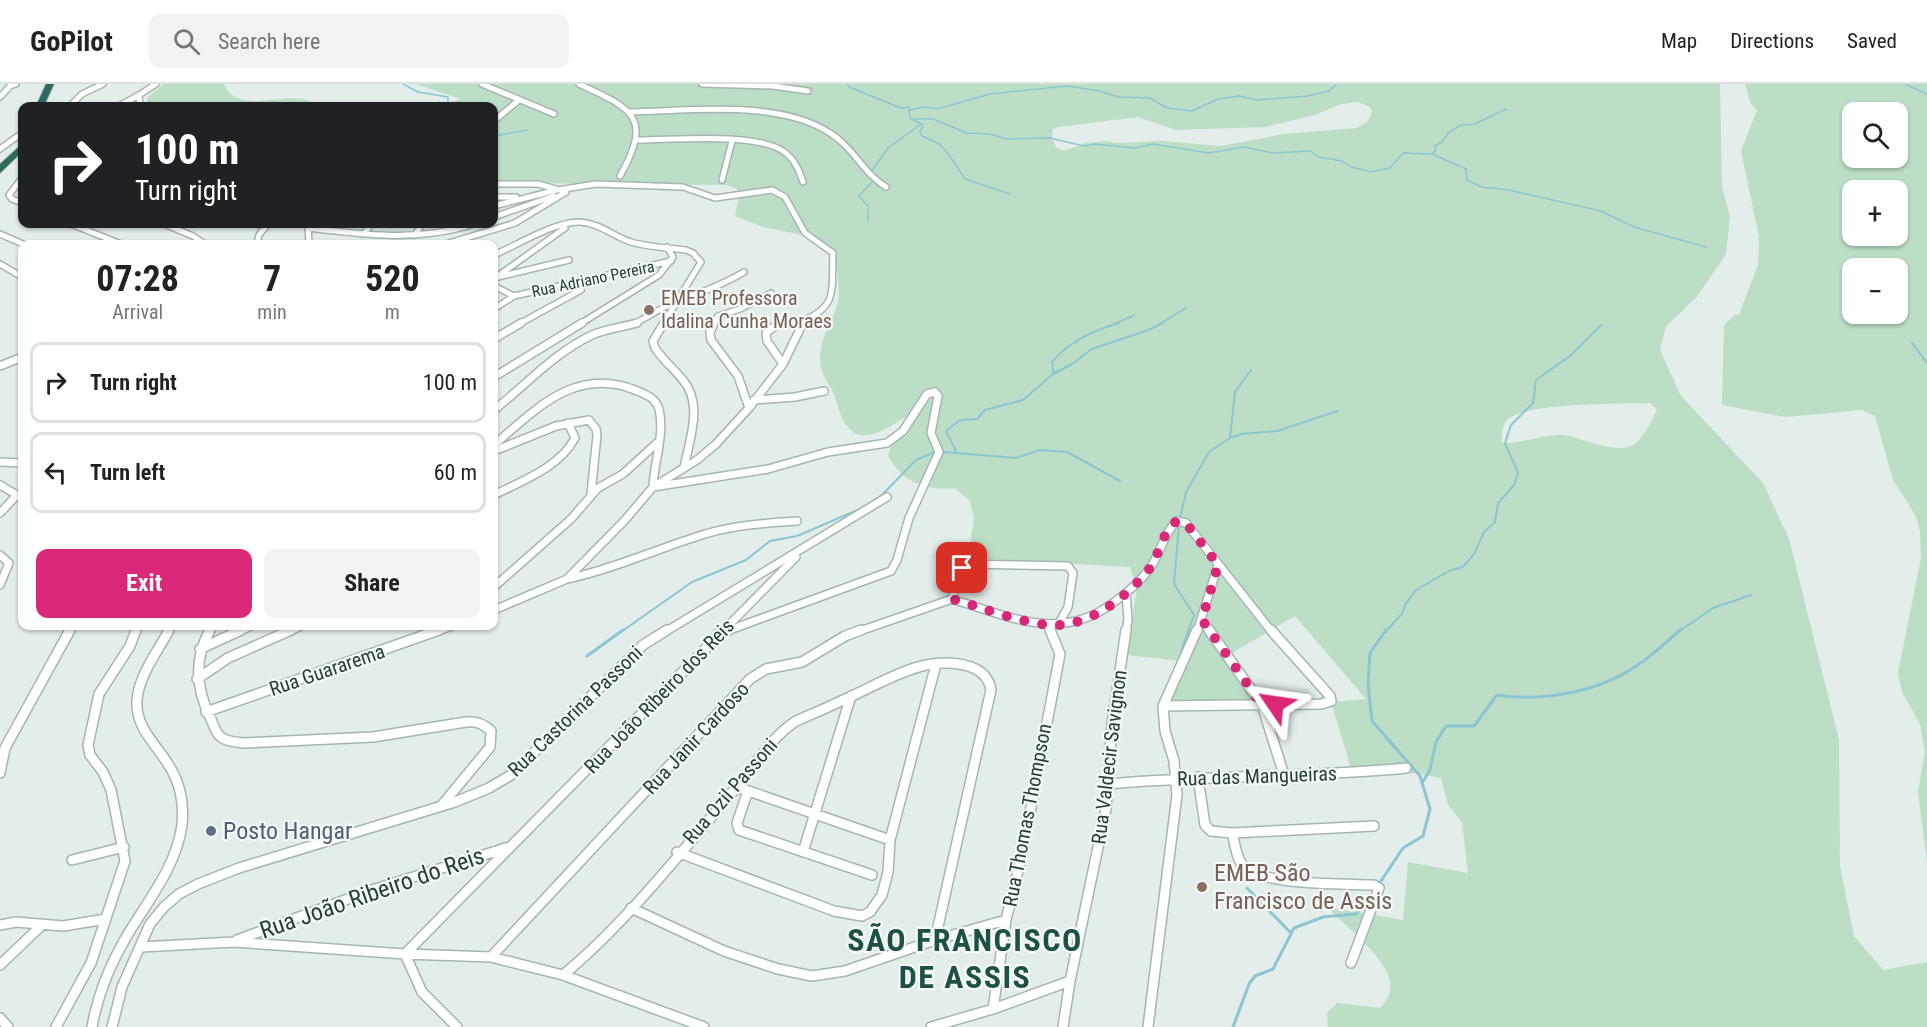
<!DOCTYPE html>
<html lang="en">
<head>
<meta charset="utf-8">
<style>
  body { margin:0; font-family:"Roboto Condensed",sans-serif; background:#f2f2f2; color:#222; height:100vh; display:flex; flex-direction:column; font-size:22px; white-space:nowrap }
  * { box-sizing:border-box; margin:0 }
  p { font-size:20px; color:#767676 }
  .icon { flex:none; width:33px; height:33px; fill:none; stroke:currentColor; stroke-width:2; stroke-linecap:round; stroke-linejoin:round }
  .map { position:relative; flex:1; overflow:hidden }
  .side { position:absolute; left:18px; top:156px; width:480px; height:390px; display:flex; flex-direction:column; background:#fff; border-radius:12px; box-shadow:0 2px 4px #0004 }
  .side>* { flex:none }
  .banner { position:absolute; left:18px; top:18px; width:480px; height:126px; border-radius:12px; box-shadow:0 2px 4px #0004; background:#202124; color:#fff; overflow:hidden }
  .controls { position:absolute; left:1842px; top:18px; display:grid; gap:12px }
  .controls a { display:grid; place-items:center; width:66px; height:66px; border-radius:12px; background:#fff; box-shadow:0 2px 4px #0004; font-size:30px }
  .pin { position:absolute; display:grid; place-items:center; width:51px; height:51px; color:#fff; margin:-26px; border-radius:12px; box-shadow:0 3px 9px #0006 }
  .me { position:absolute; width:66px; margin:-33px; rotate:302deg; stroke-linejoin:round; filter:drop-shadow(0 0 4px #0008) }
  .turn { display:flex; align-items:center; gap:21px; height:126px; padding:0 18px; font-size:27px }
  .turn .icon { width:78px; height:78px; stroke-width:2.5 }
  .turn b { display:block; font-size:42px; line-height:51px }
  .eta { display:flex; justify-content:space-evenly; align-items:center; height:102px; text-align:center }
  .eta b { font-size:36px; font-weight:700; line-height:42px }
  .cta { display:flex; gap:12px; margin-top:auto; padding:12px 18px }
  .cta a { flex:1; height:69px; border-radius:12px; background:#db2777; color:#fff; font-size:24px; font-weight:700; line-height:69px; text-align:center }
  .cta a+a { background:#f2f2f2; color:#222 }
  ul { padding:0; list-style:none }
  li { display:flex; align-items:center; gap:18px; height:81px; margin:0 12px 9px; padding:0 6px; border:3px solid #e0e0e0; border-radius:12px }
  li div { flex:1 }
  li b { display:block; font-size:22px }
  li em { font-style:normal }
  header { display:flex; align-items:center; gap:36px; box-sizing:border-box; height:84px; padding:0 30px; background:#fff; border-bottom:2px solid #e0e0e0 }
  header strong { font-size:28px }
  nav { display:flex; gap:33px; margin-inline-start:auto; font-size:21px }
  .search { width:420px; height:54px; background:#f2f2f2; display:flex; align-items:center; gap:15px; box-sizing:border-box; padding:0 21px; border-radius:12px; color:#767676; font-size:22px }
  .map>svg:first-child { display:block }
</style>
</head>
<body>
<header>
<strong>GoPilot</strong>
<div class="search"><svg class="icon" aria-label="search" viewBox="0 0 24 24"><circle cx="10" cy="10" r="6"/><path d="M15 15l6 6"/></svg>Search here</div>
<nav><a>Map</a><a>Directions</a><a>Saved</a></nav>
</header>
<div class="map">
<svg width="1927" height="943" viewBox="0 0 1927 943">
  <rect width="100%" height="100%" fill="#e3ede9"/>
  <path fill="#bcdec6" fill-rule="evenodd" d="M163 0H224C238 36 298 0 316 22H145L148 13Z
    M415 0H1720L1722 103 1730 133 1726 170 1696 214 1666 242 1660 266 1681 312 1763 399 1789 455 1839 656 1840 782 1854 852 1883 886 1927 878V943H1328L1327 929 1337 919 1380 924C1388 915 1393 906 1389 894 1383 871 1344 841 1327 823L1403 836 1408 778 1468 789 1462 738 1448 721 1441 694 1416 689 1353 691 1331 618 1366 615 1295 532 1227 572 1259 616 1168 619 1182 577 1126 571 1137 505 1130 483 968 474 974 434 970 417 955 404C925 407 904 399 888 372L891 362 909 335 904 334C883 346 858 366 842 334 838 326 837 317 833 308 827 296 820 289 820 275 820 254 833 237 838 218 841 201 835 184 836 167L802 151 763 143 735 132 739 112 737 105 727 101 494 99V22H438L461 15ZM1358 18 1370 23 1372 28 1368 37 1357 44 1285 50 1221 62 1162 57 1119 59 1104 57 1086 59 1064 67 1056 63 1052 54 1053 45 1058 43 1138 33 1176 46 1265 43 1315 31 1341 20ZM1650 319 1657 325C1637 368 1631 370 1585 357 1578 355 1570 351 1563 351 1542 350 1522 360 1502 359 1501 351 1502 342 1507 336 1525 318 1622 320 1650 319Z
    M1745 0H1927V779L1918 708 1925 668 1920 640 1902 608 1898 589 1921 474 1920 448 1916 432 1893 396 1875 332 1862 326 1785 333 1722 321 1724 241 1735 231H1740V228L1758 181 1759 153 1741 67 1757 26 1751 20ZM1852 28H1898V74H1852ZM1852 106H1898V152H1852ZM1898 184V230H1852V184Z"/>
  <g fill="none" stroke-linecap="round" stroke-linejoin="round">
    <path stroke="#8cc6d2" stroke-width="1.5" d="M403 0 418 8 448 13V22
      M847 0 849 3 901 24 909 23V26L925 23 937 25 990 10 1067 2 1100 7 1118 13 1150 14 1167 24 1192 27 1218 15 1239 12 1258 16 1307 12 1329 7 1337 0
      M1905 0 1927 10
      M909 26 910 34 921 40
      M915 35H933L967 49 990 50 1007 55 1050 54 1084 62 1095 60 1134 64 1153 60 1209 69 1244 63 1273 69 1310 67 1319 73 1342 77 1351 83 1371 88 1390 84 1403 69 1432 70 1466 85 1467 96 1482 103 1509 106 1601 127 1634 143 1706 163
      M921 40 923 42 920 47 922 52 938 59 948 69 965 95 1010 110
      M494 52 528 46
      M1432 70 1436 66 1435 62 1442 58 1449 48 1461 41 1475 40 1506 25
      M870 89 888 64 921 40
      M868 138V122L859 112 872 98
      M1114 240 1135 231
      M1160 240 1186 224"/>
    <path stroke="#8cc6d2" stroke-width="2" d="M1912 259 1927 279
      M1054 290 1052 278C1068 258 1095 246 1119 239
      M1230 354 1235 308 1251 286
      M944 368 1016 374 1040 366 1067 368 1120 397
      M957 369 946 347 960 336 977 335 985 326 1023 316 1053 290 1072 280 1092 265 1146 247 1163 239
      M1180 435 1186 408 1209 368 1230 354 1241 350 1277 347 1338 327
      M1179 442 1174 500 1194 531 1188 548
      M621 548 692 498 746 476 770 457 797 452 860 425 882 411 916 376 937 367
      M1385 548 1402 530 1405 521 1416 506 1449 487 1463 483 1474 470 1484 448 1495 438 1498 419 1514 401 1518 389 1505 359 1511 341 1533 319 1536 296 1570 272 1601 241
      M1678 548 1713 524 1751 511"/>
    <path stroke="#8cc6d2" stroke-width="3" d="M1182 566 1189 546
      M587 572 623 546
      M1422 699 1430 686 1436 658 1446 642H1474L1497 611C1541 618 1599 608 1636 582 1652 572 1666 558 1680 546
      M1381 797 1403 764 1423 752 1430 725 1420 692 1372 637 1368 600 1370 569 1386 546
      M1247 804 1290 848
      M1233 943 1249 900 1255 892 1273 885 1294 844 1323 833 1356 830 1370 816"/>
    <g stroke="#a6b5b0" stroke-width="8">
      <path id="street-far2" d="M482 0 554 30
        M579 0C633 25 653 33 620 92
        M702 0 773 2 808 7
        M0 13 10 2 16 0
        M70 22 82 10 103 0
        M119 22 139 11
        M140 22 139 11 156 0
        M630 28C689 27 779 15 830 49 853 63 863 89 886 103
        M494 37 519 16
        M639 56C674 56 754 48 783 67 794 74 799 86 803 98
        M0 65 22 49
        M22 94 9 111 12 115 22 119
        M722 96 732 57
        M494 100H538L556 105
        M494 113H516
        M494 122 557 106 596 100 683 103 715 114 772 106 785 113 805 149 833 169C831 201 840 222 804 236L802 240
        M494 133 554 112
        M71 140 121 160
        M164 140 193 152 205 160
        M256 140 264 143
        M308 141 309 160
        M308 144C364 151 419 158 474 140
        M0 150 23 160
        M364 150 371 140
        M415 151 422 140
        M257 160 259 151 268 140
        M446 160 515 139 566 108
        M494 171C517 161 556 137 580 138 602 140 612 152 631 158 648 163 668 164 686 166L693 169 701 178 663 240
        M0 180 22 193
        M498 193 569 176
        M495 194 565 144
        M494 202 514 212
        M494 225 514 212 671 177
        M519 240 581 206
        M580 240 659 191 673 173 667 163
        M632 240C645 236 653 228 665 223 692 212 719 203 744 188
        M713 240 718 232 740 225 771 209
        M781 240 804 236"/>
    </g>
    <g stroke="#a6b5b0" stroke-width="10">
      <path id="street-far1" d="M664 239 653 257 655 264C663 276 674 285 683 296 704 321 689 356 684 384
        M714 239 710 249 711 256 738 292 749 324
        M494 255 521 239
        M783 280 767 257 766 249 776 241 790 239
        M0 282 22 273
        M494 293 582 239
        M754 316 795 313 824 307
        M494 326C526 301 554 269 592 251 605 245 623 243 637 239
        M494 361C535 326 575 282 635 306 645 310 656 314 659 325 665 350 654 378 653 403L768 385 828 368 887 359 903 347 927 310 935 308 938 312 931 349 939 368 909 434 897 476 891 487 724 548
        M494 367 556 342 589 336 596 345 597 351 591 410
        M0 378 22 379
        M0 401 22 414
        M494 411C522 397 560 383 575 354L568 339
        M0 429 17 411
        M0 471 9 479 0 501
        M567 495C614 485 659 464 705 450 735 441 766 439 797 437
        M494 503 571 435 598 404 623 390 658 358
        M952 515C1008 532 1060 559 1113 519 1127 509 1140 498 1150 484 1161 469 1163 450 1177 437L1186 439 1272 548
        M952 515 962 484 966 480 1068 482 1073 489 1068 523 1058 541
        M494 526 567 495 625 436 653 403 697 376 716 360 749 324 783 280 803 239
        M1202 536 1210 548
        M1047 541 1051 548
        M69 548 72 542
        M136 548 138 542
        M168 548 171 542
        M210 548 213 542
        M238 548 251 542
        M288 548 301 542
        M435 548 452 542
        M665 548 887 413
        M722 548 796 473
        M857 548 952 515
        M1126 548 1128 536 1126 509
        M1197 548 1218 481"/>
    </g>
    <g stroke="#a6b5b0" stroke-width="12">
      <path id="street" d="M210 546C194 574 196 604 210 633 213 639 215 649 221 653 227 658 237 658 244 659L373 653 466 638C477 637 484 640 491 647L490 663 442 721
        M1209 546 1262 621 1284 691
        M718 550 729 546
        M200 565 241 546
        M197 595 228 574 291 546
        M1163 622 1321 620 1331 617 1330 612 1271 546
        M206 628 439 546
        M0 689 5 664 70 546
        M1198 693 1205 741 1211 747 1232 749C1235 759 1236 776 1245 784 1265 801 1346 800 1374 801L1379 804 1351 879
        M1109 700C1208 691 1307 694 1406 684
        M737 703 890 756
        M748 707 737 739 739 746 872 791
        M1232 749 1374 742
        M677 768 834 827 862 832 870 828 882 811 888 788 890 756 936 580
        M803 768 851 612
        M72 776 124 763
        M631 824 724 867 778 885 812 892 845 887 935 856 1006 836
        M0 841 16 838 63 842 106 835
        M237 856 372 806 509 763
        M141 863 234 858 405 870 491 873 563 891 704 943
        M405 870 724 546
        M405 870 422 908 457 943
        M491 873 750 595 766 585 802 578 845 552 861 546
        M0 881 42 841
        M563 891C624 841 683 766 735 705 755 682 770 654 796 637 815 629 833 621 852 612 889 595 928 569 971 583 982 587 989 594 991 606L935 856
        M993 925 1006 836 1023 766 1060 570 1050 546
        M0 934 8 943
        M56 943 91 879 125 777 111 706 103 688 90 671 88 661 99 610 130 562 136 546
        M92 943C98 909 110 880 128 850 149 815 176 783 182 741 184 720 180 698 168 680 155 659 135 643 137 616 139 591 157 569 169 546
        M112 943 122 903 150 840 164 823 179 810 198 800 239 784 455 718 489 704 511 691 643 561 667 546
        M931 943 993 925 1070 897
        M1063 943 1070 897 1106 725 1112 640 1126 546
        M1148 943 1177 711 1174 677 1165 647 1163 622 1197 546"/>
    </g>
    <g stroke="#c1c9c7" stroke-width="2">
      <path id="highway" d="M46 0H54L44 22H36Z
        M22 60V68L0 89V80Z"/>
    </g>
    <use href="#street-far2" stroke="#fff" stroke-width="5"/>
    <use href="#street-far1" stroke="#fff" stroke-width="7"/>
    <use href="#street" stroke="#fff" stroke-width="9"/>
    <use href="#highway" fill="#2e6b5f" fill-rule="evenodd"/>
  </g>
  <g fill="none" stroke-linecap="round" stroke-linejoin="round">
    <path stroke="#db2777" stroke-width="10" stroke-dasharray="0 18" d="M962 484 952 515C981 523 1030 543 1059 541 1094 539 1129 511 1150 484 1160 470 1162 447 1177 437L1186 439 1218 481 1202 536 1262 621 1275 620"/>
  </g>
  <g fill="#8d6e63" stroke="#f4f9f7" stroke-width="2">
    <circle cx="649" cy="226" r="6"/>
    <circle cx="1202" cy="803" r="6"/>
  </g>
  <circle fill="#5c6f8a" stroke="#f4f9f7" stroke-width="2" cx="211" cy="747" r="6"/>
  <g text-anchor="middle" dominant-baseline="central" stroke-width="4.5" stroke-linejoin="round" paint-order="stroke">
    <g font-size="16" fill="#233f38" stroke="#f4f9f7">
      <text transform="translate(593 195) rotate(-12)">Rua Adriano Pereira</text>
    </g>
    <g font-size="20" fill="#785e54" stroke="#f4f9f7" text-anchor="start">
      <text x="661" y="214">EMEB Professora<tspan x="661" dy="23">Idalina Cunha Moraes</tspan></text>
    </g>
    <g font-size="20" fill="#233f38" stroke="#f4f9f7">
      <text transform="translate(327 586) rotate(-19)">Rua Guararema</text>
      <text transform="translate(659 612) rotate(-46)">Rua João Ribeiro dos Reis</text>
      <text transform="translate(575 627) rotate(-44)">Rua Castorina Passoni</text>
      <text transform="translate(696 654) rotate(-47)">Rua Janir Cardoso</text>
      <text transform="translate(1109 673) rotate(-83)">Rua Valdecir Savignon</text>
      <text transform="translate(1257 692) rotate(-2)">Rua das Mangueiras</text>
      <text transform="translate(730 707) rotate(-49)">Rua Ozil Passoni</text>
      <text transform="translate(1027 731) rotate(-79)">Rua Thomas Thompson</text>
    </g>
    <g font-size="24" fill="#4e5e75" stroke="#f4f9f7" text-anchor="start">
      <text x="223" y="747">Posto Hangar</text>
    </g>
    <g font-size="24" fill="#785e54" stroke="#f4f9f7" text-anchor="start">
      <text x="1214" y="789">EMEB São<tspan x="1214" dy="28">Francisco de Assis</tspan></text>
    </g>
    <g font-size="24" fill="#233f38" stroke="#f4f9f7">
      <text transform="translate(372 809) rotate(-19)">Rua João Ribeiro do Reis</text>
    </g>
    <g font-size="32" font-weight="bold" letter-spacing="1.5" fill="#1e5145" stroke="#f4f9f7">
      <text x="965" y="856">SÃO FRANCISCO<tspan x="965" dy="37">DE ASSIS</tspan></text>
    </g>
  </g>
</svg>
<div class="controls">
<a><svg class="icon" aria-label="search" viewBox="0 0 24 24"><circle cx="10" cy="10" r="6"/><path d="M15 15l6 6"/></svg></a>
<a>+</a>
<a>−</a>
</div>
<div class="pin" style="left:962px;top:484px;background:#d93025"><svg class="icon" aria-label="arrive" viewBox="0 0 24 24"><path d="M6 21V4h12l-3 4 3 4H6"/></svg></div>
<svg class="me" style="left:1275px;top:620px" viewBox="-20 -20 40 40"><path d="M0-17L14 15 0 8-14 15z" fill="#db2777" stroke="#fff" stroke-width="4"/></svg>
<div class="banner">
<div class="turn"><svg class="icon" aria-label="right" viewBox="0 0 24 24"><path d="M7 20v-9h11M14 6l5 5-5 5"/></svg><div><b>100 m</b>Turn right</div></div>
</div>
<section class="side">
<div class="eta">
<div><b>07:28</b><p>Arrival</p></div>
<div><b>7</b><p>min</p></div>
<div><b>520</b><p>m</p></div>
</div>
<ul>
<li><svg class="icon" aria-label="right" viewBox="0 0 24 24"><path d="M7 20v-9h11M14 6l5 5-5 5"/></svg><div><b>Turn right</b></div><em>100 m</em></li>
<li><svg class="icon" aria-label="left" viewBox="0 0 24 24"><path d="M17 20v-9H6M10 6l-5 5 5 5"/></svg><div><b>Turn left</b></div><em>60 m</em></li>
</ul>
<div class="cta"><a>Exit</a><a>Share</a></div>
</section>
</div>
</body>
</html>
